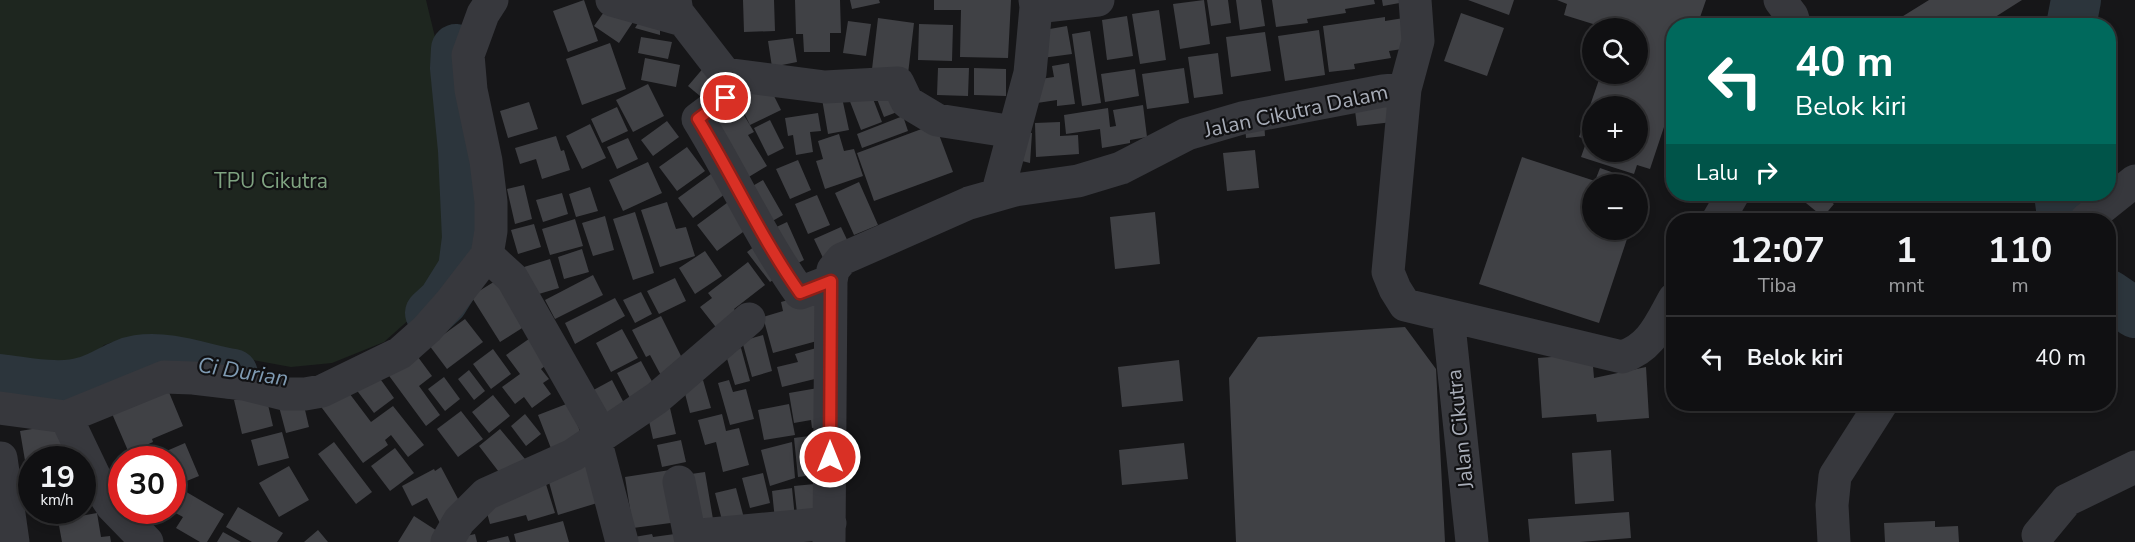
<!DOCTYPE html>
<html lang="id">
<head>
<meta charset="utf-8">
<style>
  body { margin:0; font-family:"Nunito Sans",sans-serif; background:#19191b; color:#f1f3f6; height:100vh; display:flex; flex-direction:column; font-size:22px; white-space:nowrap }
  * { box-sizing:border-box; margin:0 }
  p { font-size:20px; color:#9c9d9f }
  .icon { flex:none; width:33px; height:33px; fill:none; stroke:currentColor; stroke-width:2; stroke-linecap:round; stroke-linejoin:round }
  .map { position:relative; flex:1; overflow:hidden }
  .sheet { position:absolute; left:1666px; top:213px; width:450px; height:198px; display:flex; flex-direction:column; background:#101012; border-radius:24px; box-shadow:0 3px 9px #0003,0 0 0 2px #303032 }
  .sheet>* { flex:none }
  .guide { position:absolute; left:1666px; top:18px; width:450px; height:183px; border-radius:24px; box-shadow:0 3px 9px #0003,0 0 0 2px #303032; background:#00695c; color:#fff; overflow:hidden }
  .buttons { position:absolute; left:1582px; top:18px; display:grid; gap:12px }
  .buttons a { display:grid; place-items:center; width:66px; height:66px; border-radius:50%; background:#101012; box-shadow:0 3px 9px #0003,0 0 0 2px #303032; font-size:30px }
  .speed { position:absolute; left:18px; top:446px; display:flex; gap:12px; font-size:30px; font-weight:700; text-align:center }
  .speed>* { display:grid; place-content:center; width:78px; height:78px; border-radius:50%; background:#101012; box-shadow:0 3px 9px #0003,0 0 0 2px #303032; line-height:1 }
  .speed small { font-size:15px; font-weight:400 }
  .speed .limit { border:9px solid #d22; background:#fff; color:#111 }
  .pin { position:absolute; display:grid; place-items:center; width:51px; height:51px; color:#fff; margin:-26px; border:3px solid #fff; border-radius:50%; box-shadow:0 2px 6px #0007 }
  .me { position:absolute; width:66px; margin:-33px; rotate:0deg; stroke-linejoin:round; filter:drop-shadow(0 0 4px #0008) }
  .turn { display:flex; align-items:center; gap:21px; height:126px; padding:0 30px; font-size:27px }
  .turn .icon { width:78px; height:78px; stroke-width:2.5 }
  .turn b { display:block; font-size:42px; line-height:51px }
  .then { display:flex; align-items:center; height:57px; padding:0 30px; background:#0003; gap:12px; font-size:22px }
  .eta { display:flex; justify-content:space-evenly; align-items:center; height:102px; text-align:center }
  .eta b { font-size:36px; font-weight:700; line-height:42px }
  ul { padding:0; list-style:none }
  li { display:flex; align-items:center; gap:18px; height:84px; padding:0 30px; border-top:2px solid #303032 }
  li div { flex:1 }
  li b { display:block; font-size:22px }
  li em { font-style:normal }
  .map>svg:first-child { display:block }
</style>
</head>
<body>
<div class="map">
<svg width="2135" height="542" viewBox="0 0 2135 542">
  <rect width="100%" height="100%" fill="#161618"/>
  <path fill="#1e261f" d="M0 0H426L442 66 454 212V263L445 284 412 317 384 342 332 363 291 367 140 339H122L104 345 92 357 75 363 0 357Z"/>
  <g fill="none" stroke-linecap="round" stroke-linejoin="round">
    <path stroke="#2c353c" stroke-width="50" d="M2071 26 2076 0
      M2059 194 2061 209 2065 220
      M2109 295 2135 313
      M430 313 443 301 463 269 467 238 463 150 455 68 456 49
      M0 379C28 382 60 390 87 381 105 376 119 363 138 360 169 355 203 369 233 374"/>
  </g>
  <path fill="#404145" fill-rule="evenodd" d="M584 0 598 41 568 52 553 11Z
    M743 0H774L775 31 744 32Z
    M795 0H840L841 33H830V52H804L803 34H796Z
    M850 0H879L880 3 852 9Z
    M934 0H1011L1008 58 960 57 961 10H934Z
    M1204 0 1210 44 1180 49 1173 4Z
    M1207 0H1228L1231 23 1211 26Z
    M1236 0H1261L1265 26 1240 30Z
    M1272 0H1374L1375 4 1345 9 1346 13 1307 19 1308 23 1276 27Z
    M1382 0H1405V2L1383 6Z
    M1468 0H1514L1509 15Z
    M1557 0H1706L1697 26H1674V97L1650 169 1637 165 1634 174 1581 157 1587 140 1579 137 1601 74H1638V28H1606L1564 15 1567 4ZM1593 106H1638V152H1593Z
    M1929 0H2022L1981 26H1887Z
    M609 5 633 22 619 43 594 26Z
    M1159 10 1166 60 1140 64 1132 14Z
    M1461 13 1504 28 1487 76 1444 61Z
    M1127 16 1133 56 1107 60 1102 20Z
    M1385 17V21L1410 17 1415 47 1389 51 1391 58 1354 64 1355 69 1329 72 1323 26Z
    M878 18 914 23 908 74 872 69Z
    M640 20H660V35L635 28Z
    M848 21 871 24 866 56 843 53Z
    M919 24 953 25 952 61 918 60Z
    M1067 26 1072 54 1042 58 1038 31Z
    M1319 30 1325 75 1285 81 1278 36Z
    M1090 31 1101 103 1082 106 1072 34Z
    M1265 32 1271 71 1231 77 1226 37Z
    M641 37 672 42 668 59 638 53Z
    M793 38 797 62 772 67 768 41Z
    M610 43 626 89 582 105 566 59Z
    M1218 53 1223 94 1194 98 1188 57Z
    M645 58 680 65 676 87 641 80Z
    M1069 63 1075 104 1057 106V100L1037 103 1033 80 1054 77 1052 66Z
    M705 66 723 80 706 101 688 86Z
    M938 68H969L968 96 937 95Z
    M974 68 1006 69V96L974 95Z
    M1184 68 1189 103 1147 109 1142 74Z
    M1135 69 1139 96 1105 102 1101 74Z
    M766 80 781 110 750 125 735 95Z
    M648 84 664 116 633 132 616 100Z
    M870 91 882 122 861 130 849 99Z
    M899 91 905 109 884 117 877 99Z
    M821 93H841L849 130 828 134Z
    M1390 99 1393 122 1357 126 1354 103Z
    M735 100 754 132 748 135 767 166 747 178 703 119Z
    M529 102 538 129 508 138 500 111Z
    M1143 105 1147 137 1130 140V143L1102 148 1100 129 1066 134 1064 115 1108 108 1110 127 1116 126 1113 110Z
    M617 107 628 131 602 143 591 119Z
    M818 113 821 131 810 132 813 152 796 155 793 135 788 136 785 118Z
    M903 116 908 131 862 148 857 134Z
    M770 120 784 148 768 156 754 128Z
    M667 121 679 137 653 156 641 140Z
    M1264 121 1265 136 1246 138 1245 123Z
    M1060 122V136L1078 135 1079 154 1036 157 1035 123Z
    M590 124 606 158 582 169 566 136Z
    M935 124 953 172 874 201 857 153Z
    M1019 131 1032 133 1030 163 1018 160Z
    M839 134 844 151 854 149 863 176 825 189 816 161 823 159 818 141Z
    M556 136 561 151 564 150 570 170 542 179 536 159 520 164 515 148Z
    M628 138 638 159 617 169 607 147Z
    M687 147 705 171 677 191 659 167Z
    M1255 150 1259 188 1227 191 1223 153Z
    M1522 157 1595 181 1600 168 1617 174 1614 184H1593V230H1630L1599 323 1479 284Z
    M798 160 811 190 790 199 776 169Z
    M648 162 662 193 623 211 609 180Z
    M715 171 729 191 693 218 678 198Z
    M763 180 783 215 762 227 742 192Z
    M859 182 878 225 854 235 835 193Z
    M524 185 532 219 515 224 507 189Z
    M590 187 598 211 576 217 569 194Z
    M562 193 568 214 543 222 536 200Z
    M1795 194H1820L1834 204 1823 217Z
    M817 195 830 225 808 234 795 204Z
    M735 197 754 224 717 251 697 225Z
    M667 202 676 229 686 227 695 256 660 267 641 210Z
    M635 212 654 273 633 280 613 219Z
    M1155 212 1160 264 1115 269 1110 217Z
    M605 216 614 250 593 256 582 223Z
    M575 219 583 246 550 255 542 229Z
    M787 222 804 260 786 269 768 231Z
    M534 224 541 247 518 254 511 230Z
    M841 227 851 248 824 260 814 239Z
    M759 243 783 273 770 282 747 252Z
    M582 249 589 272 564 279 558 257Z
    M705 251 722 276 695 294 679 268Z
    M550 259 559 288 532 296 524 267Z
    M748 262 765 285 734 309 742 319 722 335 700 307 712 298 708 293Z
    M505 275 530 323 500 342 471 296Z
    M593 275 603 295 555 319 545 300Z
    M675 278 686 301 659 314 647 291Z
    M641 292 652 314 635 323 623 300Z
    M816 292 828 338 773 353 763 317 783 311 781 302Z
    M615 298 625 316 575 344 565 323Z
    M661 316 687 368 664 381 650 355 646 357 632 330Z
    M465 319 483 342 447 369 429 345Z
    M1405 327 1436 369 1445 542H1236L1229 378 1258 337Z
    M622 329 638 358 611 372 596 343Z
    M536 334 555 359 541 369 549 379 543 383 551 394 532 408 524 397 515 404 502 387 520 374 506 355Z
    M763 335 772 371 752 377 742 341Z
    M820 347 827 376 782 387 777 367 798 362 795 354Z
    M741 348 750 381 735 385 725 352Z
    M493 349 511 374 491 389 473 364Z
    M415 353 432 376 419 386 440 415 426 426 387 373Z
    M1592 354 1594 378 1646 367 1649 418 1597 422 1596 414 1542 418 1538 358Z
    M1179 360 1183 401 1122 407 1118 367Z
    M641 361 655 387 631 400 617 373Z
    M373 369 394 398 374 413 352 384Z
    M469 370 485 391 474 400 458 379Z
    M444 377 460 399 445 411 428 389Z
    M612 380 625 405 601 418 588 393Z
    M703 380 711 408 690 413 683 386Z
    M729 380 733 392 746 389 754 419 730 425 718 383Z
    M166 385 183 426 152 439 153 442 129 453 110 409Z
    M343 385 371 422 393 406 424 445 408 457 391 435 385 440 388 445 363 463 319 404Z
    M818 388 827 426 812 428 811 420 794 423 789 393Z
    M265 392 273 426 242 434 234 400Z
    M493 395 510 416 489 433 472 412Z
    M302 397 309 427 286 433 278 403Z
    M569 403 583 439 552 451 538 415Z
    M789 404 795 435 764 440 758 410Z
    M670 408 676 434 653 439 647 412Z
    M461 411 483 439 458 457 437 429Z
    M525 414 541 434 526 446 511 426Z
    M722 414 726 431 739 428 749 465 723 472 716 442 705 445 698 420Z
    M62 424 67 459H32L30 490 20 431Z
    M500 429 525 459 502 476 479 446Z
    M282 432 289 458 258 466 251 440Z
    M825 434 828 473 798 477 794 438Z
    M681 440 686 462 662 467 657 445Z
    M334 442 372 492 356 504 318 454Z
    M792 442 795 478 770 486 761 450Z
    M185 443 199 476 172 487V459H148Z
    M1184 443 1188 479 1122 485 1119 450Z
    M395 448 414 473 390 491 371 466Z
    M1611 450 1614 501 1575 504 1572 453Z
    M597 462 607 500 558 515 547 475Z
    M289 466 309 500 279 517 259 483Z
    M441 467 465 512 441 525 427 498 412 506 402 486 434 469 435 471Z
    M670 470 678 522 633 528 625 477Z
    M705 472 714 525 692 529 684 475Z
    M763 473 770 503 750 508 742 478Z
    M545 481 555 513 528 521 526 515 490 524 483 498Z
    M825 483 829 518 798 522 794 486Z
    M736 488 744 518 723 524 715 493Z
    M792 488 795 518 775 520 772 491Z
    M183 490 224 514 207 542H200L176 528 183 517 172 511V507Z
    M238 507 283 533 277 542H252L226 527Z
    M34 510H75L76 511 35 518Z
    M1629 512 1631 538 1580 542H1530L1528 519Z
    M97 513 101 537 110 536 111 542H62L58 520Z
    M414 516 445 536 442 542H398Z
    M563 521 569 542H516L514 534Z
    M1935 521V527L1958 526 1959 542H1885L1884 523Z
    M318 530 328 542H304Z
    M223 532 241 542H217Z
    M682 533 684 542H629L628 538 652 534 653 537Z
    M475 534 477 542H455L454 539Z
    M508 536 510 542H487V541Z"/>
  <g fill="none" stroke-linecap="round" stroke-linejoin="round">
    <path stroke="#37383d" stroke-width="33" d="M612 0 683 20
      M675 0 677 12 725 74 726 98 698 119C733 176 761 238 800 293L831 281
      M1415 0 1418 41 1405 89 1388 272 1395 289 1405 305 1622 357C1651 348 1660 324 1674 299
      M1780 0 1792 16 1795 26
      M1036 7 1098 0
      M725 74 825 87 898 83 907 102 937 120 1014 132
      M997 195 1030 73 1036 7 1035 0
      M1718 220 1733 194
      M2086 220 2135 181
      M487 255 512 278 601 434
      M1448 316 1472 542
      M0 408 66 417 164 377 193 378 244 384 284 394H305L322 391 400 353 427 329 450 303 487 255 491 231V202L486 161 471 90 468 55 483 14 492 0
      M66 417 100 488 112 506 147 542
      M595 439 622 542
      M1 458 13 542
      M679 482 691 542
      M2038 535 2067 500 2135 467
      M690 536 830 523
      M447 542 459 521 486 494 573 455 657 398 749 319
      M829 542 831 281 833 270 842 259 969 203 1015 190 1078 181 1121 168 1187 134 1242 118 1383 91 1405 89
      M1834 542 1832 505 1835 476 1881 404"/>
  </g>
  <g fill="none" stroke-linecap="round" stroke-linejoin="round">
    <g stroke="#8d1f18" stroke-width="15">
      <path id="route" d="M726 98 698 119C733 176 761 238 800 293L831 281 830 457"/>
    </g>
    <use href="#route" stroke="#d93025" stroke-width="10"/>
  </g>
  <g text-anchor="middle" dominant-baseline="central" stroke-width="4.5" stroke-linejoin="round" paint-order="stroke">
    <g font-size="21" fill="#a8adb8" stroke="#111113">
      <text transform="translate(1296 111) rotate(-12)">Jalan Cikutra Dalam</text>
      <text transform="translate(1460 429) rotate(-96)">Jalan Cikutra</text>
    </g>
    <g font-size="21" fill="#7fa381" stroke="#111113">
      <text x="271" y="181">TPU Cikutra</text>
    </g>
    <g font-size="22" font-style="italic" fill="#7f9bb3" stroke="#111113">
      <text transform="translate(243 372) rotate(9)">Ci Durian</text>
    </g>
  </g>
</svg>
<div class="buttons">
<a><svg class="icon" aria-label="search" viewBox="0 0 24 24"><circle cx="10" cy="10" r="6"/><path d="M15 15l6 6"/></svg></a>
<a>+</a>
<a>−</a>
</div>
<div class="speed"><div>19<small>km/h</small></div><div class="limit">30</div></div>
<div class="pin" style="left:726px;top:98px;background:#d93025"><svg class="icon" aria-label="arrive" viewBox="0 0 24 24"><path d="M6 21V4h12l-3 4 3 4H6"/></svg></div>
<svg class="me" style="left:830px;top:457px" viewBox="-20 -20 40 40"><circle r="17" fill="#d93025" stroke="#fff" stroke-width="3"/><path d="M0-11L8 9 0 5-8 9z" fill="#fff"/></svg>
<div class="guide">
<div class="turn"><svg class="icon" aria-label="left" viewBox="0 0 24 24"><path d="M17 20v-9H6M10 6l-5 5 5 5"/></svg><div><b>40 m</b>Belok kiri</div></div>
<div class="then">Lalu<svg class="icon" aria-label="right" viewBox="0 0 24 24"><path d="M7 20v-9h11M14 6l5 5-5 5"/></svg></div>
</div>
<section class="sheet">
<div class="eta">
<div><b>12:07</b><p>Tiba</p></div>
<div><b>1</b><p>mnt</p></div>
<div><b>110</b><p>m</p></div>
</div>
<ul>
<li><svg class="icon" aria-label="left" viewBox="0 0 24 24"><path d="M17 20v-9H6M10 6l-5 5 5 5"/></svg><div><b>Belok kiri</b></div><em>40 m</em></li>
</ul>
</section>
</div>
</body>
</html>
